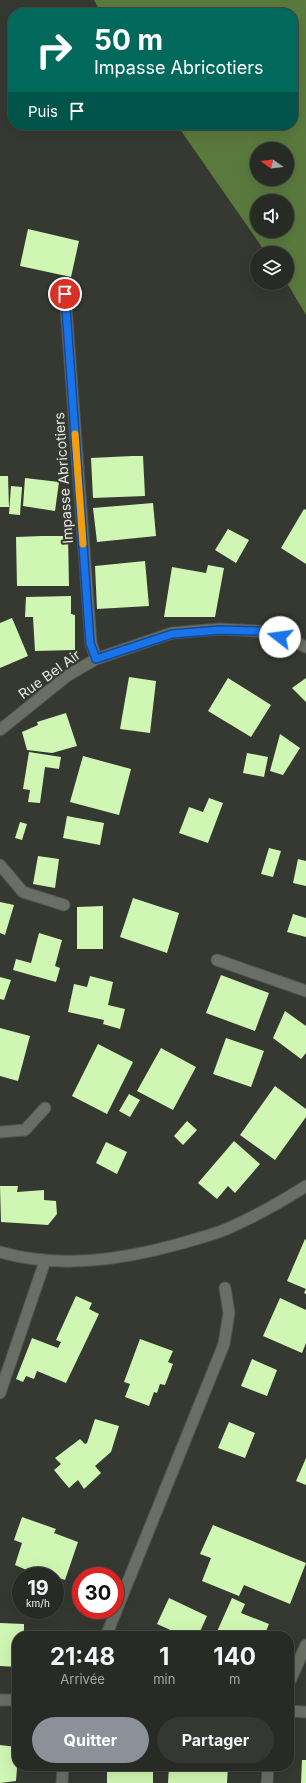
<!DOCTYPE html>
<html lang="fr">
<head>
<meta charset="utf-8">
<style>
  body { margin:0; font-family:Inter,sans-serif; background:#343732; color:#f1f3f6; height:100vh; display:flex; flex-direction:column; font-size:15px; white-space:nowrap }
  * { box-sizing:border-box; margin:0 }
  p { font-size:13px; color:#a5a7a7 }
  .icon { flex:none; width:22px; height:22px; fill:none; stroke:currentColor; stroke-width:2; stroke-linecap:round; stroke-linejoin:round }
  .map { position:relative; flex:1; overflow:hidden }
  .sheet { position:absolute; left:12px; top:1631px; width:282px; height:140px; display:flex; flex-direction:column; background:#282b25; border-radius:16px; box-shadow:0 4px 16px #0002,0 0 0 1px #444742 }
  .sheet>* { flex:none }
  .banner { position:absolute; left:8px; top:8px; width:290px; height:122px; border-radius:16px; box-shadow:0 4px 16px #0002,0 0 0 1px #444742; background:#00695c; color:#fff; overflow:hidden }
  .needle { width:26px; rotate:284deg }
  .tools { position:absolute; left:250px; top:142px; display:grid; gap:8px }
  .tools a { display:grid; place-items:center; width:44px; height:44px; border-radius:50%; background:#282b25; box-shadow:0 4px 16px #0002,0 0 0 1px #444742; font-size:20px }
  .speed { position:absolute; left:12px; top:1567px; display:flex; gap:8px; font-size:20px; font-weight:700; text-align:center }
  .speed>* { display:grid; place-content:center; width:52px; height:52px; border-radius:50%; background:#282b25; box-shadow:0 4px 16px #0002,0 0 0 1px #444742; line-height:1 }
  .speed small { font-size:10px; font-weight:400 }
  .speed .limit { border:6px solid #d22; background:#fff; color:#111 }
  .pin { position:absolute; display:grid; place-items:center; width:34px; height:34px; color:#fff; margin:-17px; border:2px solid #fff; border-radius:50%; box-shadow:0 1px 4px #0007 }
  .me { position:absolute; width:44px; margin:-22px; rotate:285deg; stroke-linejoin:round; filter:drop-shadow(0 0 3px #0008) }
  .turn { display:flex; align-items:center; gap:14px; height:84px; padding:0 20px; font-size:18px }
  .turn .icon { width:52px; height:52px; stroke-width:2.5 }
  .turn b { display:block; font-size:28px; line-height:34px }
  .then { display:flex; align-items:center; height:38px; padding:0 20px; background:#0003; gap:8px; font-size:15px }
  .eta { display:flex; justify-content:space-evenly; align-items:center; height:68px; text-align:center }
  .eta b { font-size:24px; font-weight:700; line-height:28px }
  .primary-button { display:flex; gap:8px; margin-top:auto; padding:8px 20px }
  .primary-button a { flex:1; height:46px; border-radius:24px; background:#8c9099; color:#fff; font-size:16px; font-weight:700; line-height:46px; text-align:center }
  .primary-button a+a { background:#343732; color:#f1f3f6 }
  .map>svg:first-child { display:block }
</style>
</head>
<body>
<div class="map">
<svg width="306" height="1783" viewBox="0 0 306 1783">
  <rect width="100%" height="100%" fill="#353931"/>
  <path fill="#5a7a3d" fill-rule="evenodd" d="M94 0H306V315L287 283V253H266L177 125H293V13H101ZM257 149H287V179H257ZM257 201H287V231H257Z"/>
  <path fill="#d0f6b3" d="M28 229 79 241 71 277 20 266Z
    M132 456H143L145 496 93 498 91 458Z
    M0 476H8L9 507H0Z
    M25 478 59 482 55 511 23 506Z
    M11 486 22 487 20 515 9 514Z
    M153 503 156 536 97 542 93 508Z
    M304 509 306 510V564L281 548Z
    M228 529 249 540 236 563 215 550Z
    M42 536H68L69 586H17L16 537Z
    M145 561 149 606 97 609 95 566Z
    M208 565 224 568 215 617H164L172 567 206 573Z
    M71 596V614L75 615V650L35 651 33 617H25L26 597Z
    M12 618 28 656 0 668V623Z
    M129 677 156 681 150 733 120 729Z
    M228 678 271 705 251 737 208 711Z
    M306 678V702L292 688Z
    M66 713 77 746 52 753 27 750 22 732 38 725 37 722Z
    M280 734 300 748 283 775 270 771Z
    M29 752 61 757 59 769 45 767 40 803 28 802 30 790 23 789Z
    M247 753 268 757 264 777 243 773Z
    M83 756 131 769 119 815 70 802Z
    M209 798 223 803 208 843 179 833 189 807 203 812Z
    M67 816 104 823 100 845 63 838Z
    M20 822 27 824 22 840 15 838Z
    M269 848 281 851 273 877 261 874Z
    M38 856 59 859 55 888 33 884Z
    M298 859 306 861V886L293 883Z
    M133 898 179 913 167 953 120 937Z
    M0 902 14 905 5 935 0 933Z
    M103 906V949H77V907Z
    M293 914 306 918V937L287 932Z
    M39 933 62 940 55 966 60 968 56 982 13 970 16 959 31 963Z
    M221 975 269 993 255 1031 206 1013Z
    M90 976 113 982 108 1005 125 1009 120 1029 103 1024 104 1020 68 1012 74 984 87 987Z
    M0 977 11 980 4 1000 0 999Z
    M285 1011 306 1026V1053L301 1059 273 1038Z
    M0 1028 30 1036 18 1081 0 1076Z
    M226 1038 264 1051 251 1087 213 1074Z
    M98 1044 133 1062 107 1114 72 1096Z
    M161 1048 196 1067 173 1110 137 1091Z
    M275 1086 306 1109V1117L275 1160 240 1135Z
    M129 1094 140 1100 130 1117 119 1111Z
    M187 1121 197 1130 183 1145 174 1136Z
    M234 1141 260 1164 235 1193 228 1186 217 1199 198 1183Z
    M106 1142 127 1152 117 1174 96 1163Z
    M0 1186H18L17 1192 44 1190V1200L56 1201 57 1214 48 1225 1 1222Z
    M305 1239 306 1240V1294L304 1293 306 1289 287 1281Z
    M76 1296 92 1303 89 1309 99 1314 66 1383 37 1371 34 1379 26 1376 23 1382 16 1379 32 1338 58 1348 61 1342 56 1340Z
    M280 1298 306 1310V1343L302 1353 263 1336Z
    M140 1339 173 1351 168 1362 173 1364 165 1385 160 1384 157 1393 154 1392 149 1406 125 1397 130 1384 124 1382Z
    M252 1359 277 1370 267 1396 241 1386Z
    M95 1419 119 1426 111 1452 95 1466 101 1473 84 1489 78 1480 69 1488 54 1470 61 1464 55 1458 80 1439 85 1444 87 1443Z
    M229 1422 255 1433 245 1458 218 1448Z
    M306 1458V1485L296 1481Z
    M22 1517 56 1529 54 1533 78 1542 65 1580 30 1568 29 1571 15 1565 22 1543 14 1540Z
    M213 1525 306 1563 290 1604 244 1585 239 1596 202 1581 211 1558 200 1554Z
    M169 1598 207 1616 198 1636H184L157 1624Z
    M232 1598 245 1604 241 1613 269 1624 264 1636H215Z
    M0 1623 24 1624V1636H17V1667L0 1666Z
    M0 1745 17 1747V1766H20V1768H17L16 1781 0 1783Z
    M302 1760H306V1783H301Z
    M107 1766H153V1783H107Z
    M169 1766H228L227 1783H168Z"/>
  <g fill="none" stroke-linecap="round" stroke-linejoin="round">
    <g stroke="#51544e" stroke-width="13">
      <path id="service" d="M0 865 23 892 64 905
        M217 960 306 991
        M0 1132 25 1130 45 1108
        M0 1393 45 1261"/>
    </g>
    <g stroke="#51544e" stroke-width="13">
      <path id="minor" d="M65 294 91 643 96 659
        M0 730 67 676 96 659 172 633 220 629 257 631 291 640 306 647
        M0 1252C59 1269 121 1260 179 1244 196 1239 213 1235 229 1228 256 1216 281 1202 306 1186
        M106 1636 224 1344 229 1313 225 1288
        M289 1683 306 1645
        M0 1700H17
        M289 1711 306 1712
        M62 1783 63 1766
        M267 1783 268 1766"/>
    </g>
    <use href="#service" stroke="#6a6f66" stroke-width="11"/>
    <use href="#minor" stroke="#6a6f66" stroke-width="11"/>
  </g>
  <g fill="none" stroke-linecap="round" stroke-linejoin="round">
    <g stroke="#114b97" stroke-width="10">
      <path id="route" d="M65 294 90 643 96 659 172 634 220 630 257 631 280 637"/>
    </g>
    <use href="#route" stroke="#1a73e8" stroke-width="7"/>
    <path stroke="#f59e0b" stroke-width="7" d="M75 434 83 544"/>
  </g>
  <g text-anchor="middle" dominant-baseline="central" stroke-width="4" stroke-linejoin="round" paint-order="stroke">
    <g font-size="14" fill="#e6e9e4" stroke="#353931">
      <text transform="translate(63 478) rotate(-94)">Impasse Abricotiers</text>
      <text transform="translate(49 674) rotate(-36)">Rue Bel Air</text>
    </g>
  </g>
</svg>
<div class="tools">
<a><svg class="needle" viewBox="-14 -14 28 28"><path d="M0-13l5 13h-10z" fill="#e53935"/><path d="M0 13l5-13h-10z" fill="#a5a7a7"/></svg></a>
<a><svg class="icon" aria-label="sound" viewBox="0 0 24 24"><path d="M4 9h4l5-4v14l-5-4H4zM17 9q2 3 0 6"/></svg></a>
<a><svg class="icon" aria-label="layers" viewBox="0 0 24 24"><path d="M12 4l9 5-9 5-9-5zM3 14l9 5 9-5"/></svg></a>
</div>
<div class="speed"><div>19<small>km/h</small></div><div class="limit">30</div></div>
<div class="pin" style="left:65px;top:294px;background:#d93025"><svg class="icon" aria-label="arrive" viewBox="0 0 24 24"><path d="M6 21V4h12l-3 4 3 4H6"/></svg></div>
<svg class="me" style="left:280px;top:637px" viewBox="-20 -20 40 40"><circle r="19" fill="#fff"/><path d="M0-13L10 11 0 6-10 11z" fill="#1a73e8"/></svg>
<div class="banner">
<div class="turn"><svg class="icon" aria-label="right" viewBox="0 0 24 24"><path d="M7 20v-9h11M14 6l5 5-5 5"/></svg><div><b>50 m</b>Impasse Abricotiers</div></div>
<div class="then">Puis<svg class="icon" aria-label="arrive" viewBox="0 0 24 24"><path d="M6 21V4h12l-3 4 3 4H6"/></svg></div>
</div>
<section class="sheet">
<div class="eta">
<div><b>21:48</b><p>Arrivée</p></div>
<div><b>1</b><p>min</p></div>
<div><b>140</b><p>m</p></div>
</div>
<div class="primary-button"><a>Quitter</a><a>Partager</a></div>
</section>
</div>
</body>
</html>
